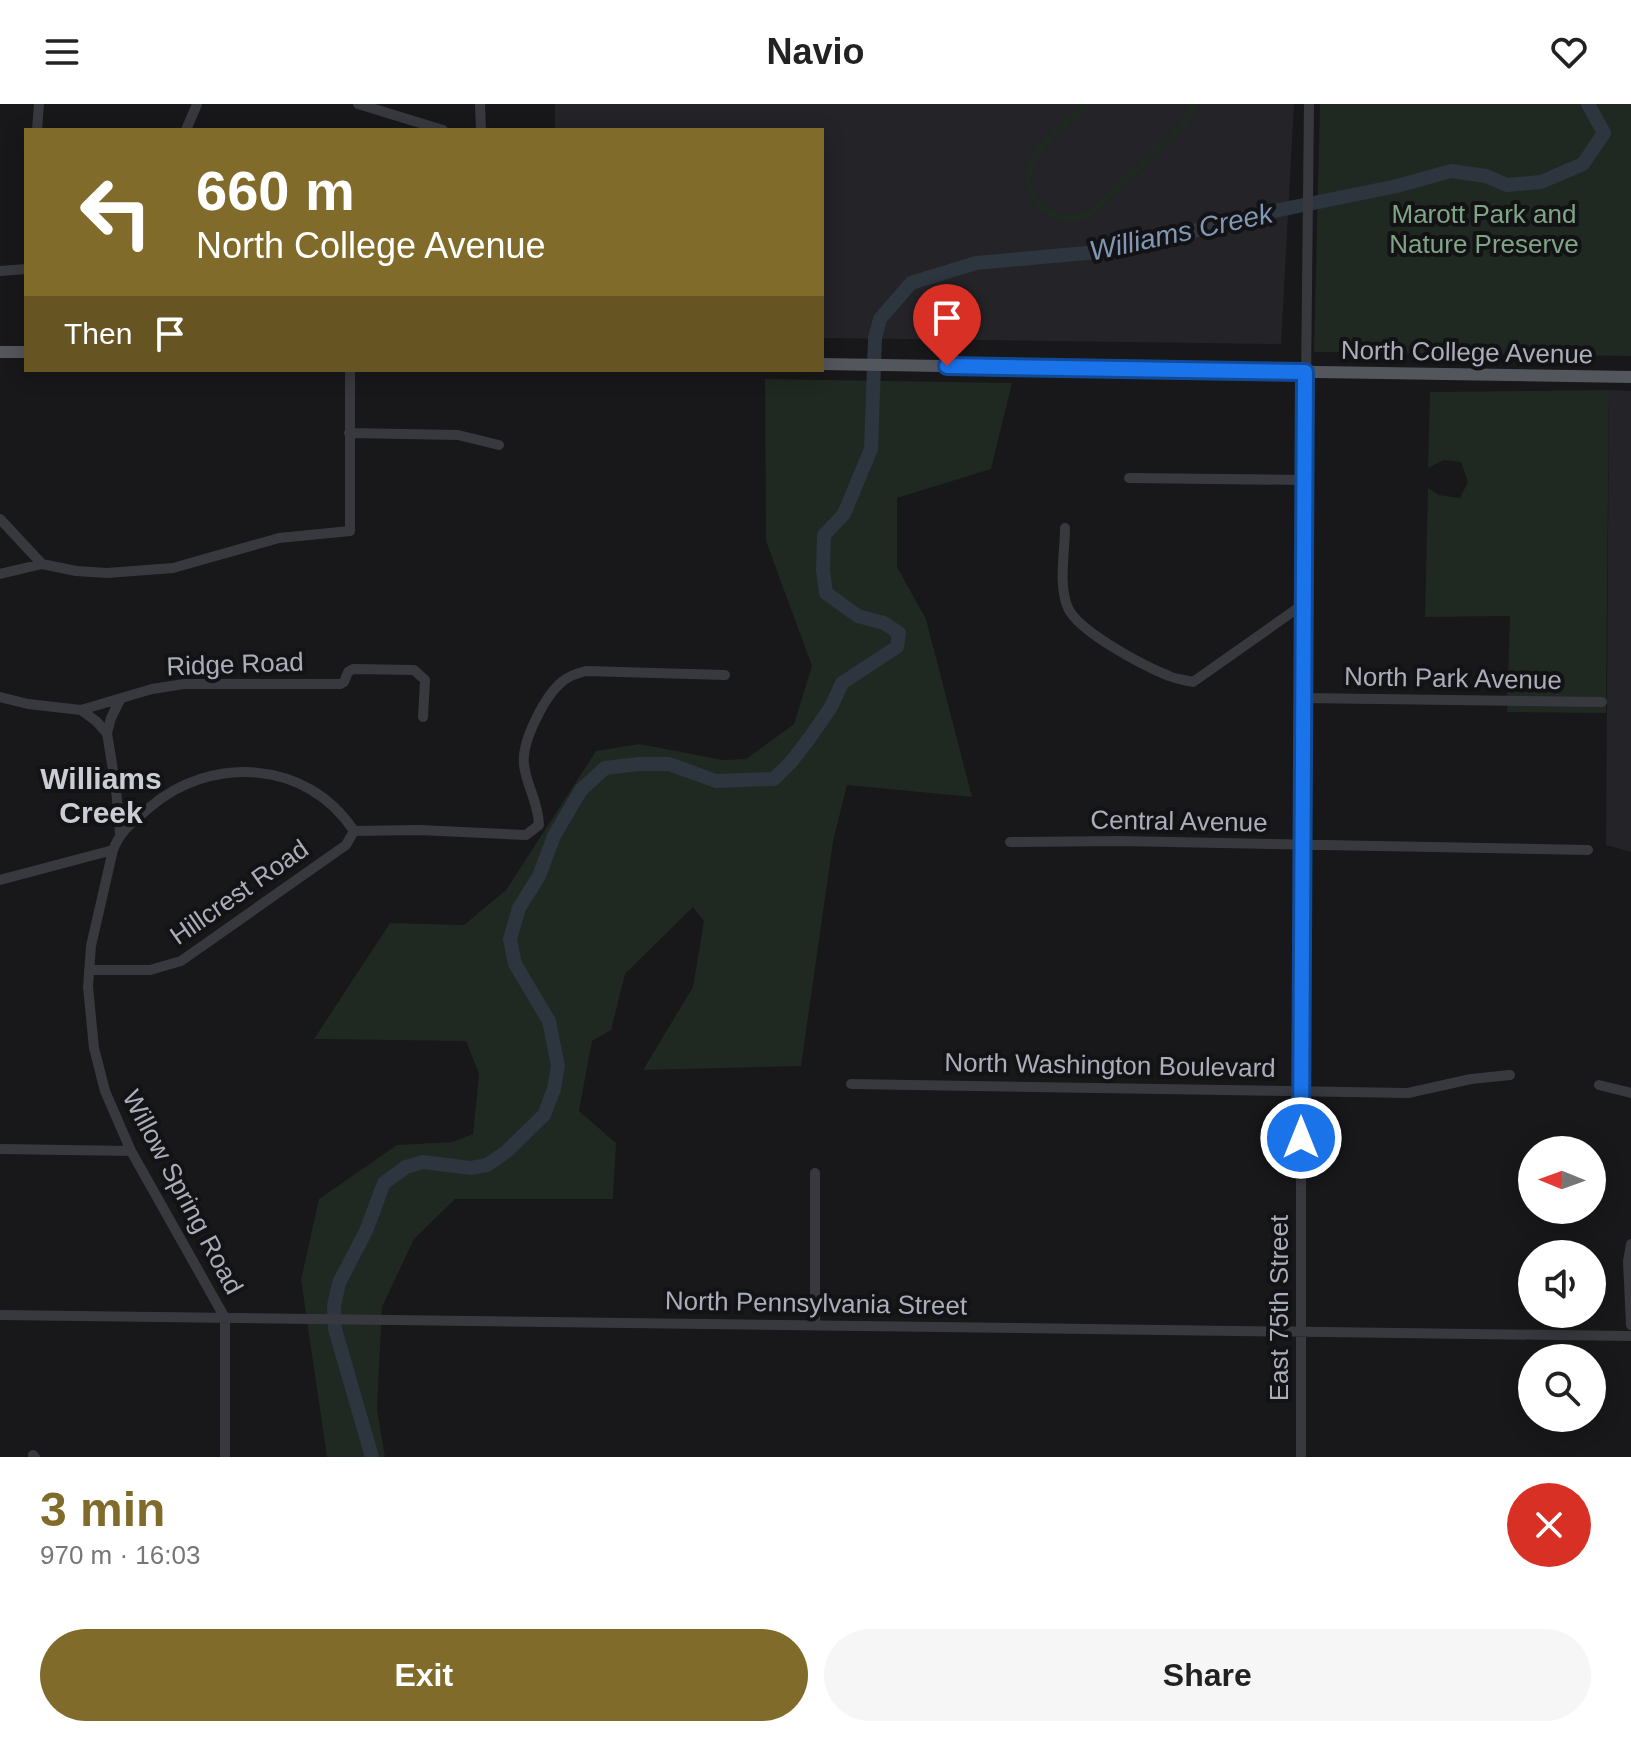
<!DOCTYPE html>
<html lang="en">
<head>
<meta charset="utf-8">
<style>
  body { margin:0; font-family:Arial,sans-serif; background:#f6f6f6; color:#222; height:100vh; display:flex; flex-direction:column; font-size:30px; white-space:nowrap }
  * { box-sizing:border-box; margin:0 }
  p { font-size:26px; color:#767676 }
  .icon { flex:none; width:44px; height:44px; fill:none; stroke:currentColor; stroke-width:2; stroke-linecap:round; stroke-linejoin:round }
  .map { position:relative; height:1353px; overflow:hidden }
  .details { display:flex; flex-direction:column; background:#fff; flex:1 }
  .details>* { flex:none }
  .top-card { position:absolute; left:24px; top:24px; width:800px; height:244px; border-radius:0px; box-shadow:0 4px 20px #0003; background:#806b2b; color:#fff; overflow:hidden }
  .needle { width:52px; rotate:271deg }
  .tools { position:absolute; left:1518px; top:1032px; display:grid; gap:16px }
  .tools a { display:grid; place-items:center; width:88px; height:88px; border-radius:50%; background:#fff; box-shadow:0 4px 20px #0003; font-size:40px }
  .pin { position:absolute; display:grid; place-items:center; width:68px; height:68px; color:#fff; margin:-82px -34px; border-radius:50% 50% 50% 0; rotate:-45deg; box-shadow:0 0 8px #0007 }
  .pin .icon { rotate:45deg }
  .me { position:absolute; width:88px; margin:-44px; rotate:0deg; stroke-linejoin:round; filter:drop-shadow(0 0 6px #0008) }
  .turn { display:flex; align-items:center; gap:28px; height:168px; padding:0 40px; font-size:36px }
  .turn .icon { width:104px; height:104px; stroke-width:2.5 }
  .turn b { display:block; font-size:56px; line-height:68px }
  .then { display:flex; align-items:center; height:76px; padding:0 40px; background:#0003; gap:16px; font-size:30px }
  .round { display:grid; place-items:center; flex:none; width:84px; height:84px; border-radius:42px; background:#f6f6f6 }
  .overview { display:flex; align-items:center; justify-content:space-between; height:136px; padding:0 40px }
  h1 { font-size:48px; font-weight:800; line-height:60px; color:#806b2b }
  .primary-button { display:flex; gap:16px; margin-top:auto; padding:16px 40px }
  .primary-button a { flex:1; height:92px; border-radius:48px; background:#806b2b; color:#fff; font-size:32px; font-weight:800; line-height:92px; text-align:center }
  .primary-button a+a { background:#f6f6f6; color:#222 }
  header { display:flex; justify-content:space-between; align-items:center; height:104px; padding:0 40px; background:#fff; font-size:36px; font-weight:800 }
  .map>svg:first-child { display:block }
</style>
</head>
<body>
<header><svg class="icon" aria-label="menu" viewBox="0 0 24 24"><path d="M4 6h16M4 12h16M4 18h16"/></svg>Navio<svg class="icon" aria-label="heart" viewBox="0 0 24 24"><path d="M12 20l-8-8c-3-5 5-10 8-4 3-6 11-1 8 4z"/></svg></header>
<div class="map">
<svg width="1631" height="1353" viewBox="0 0 1631 1353">
  <rect width="100%" height="100%" fill="#18171a"/>
  <path fill="#242327" d="M555 0H1294L1281 240 822 234V26H555Z
    M1609 286 1631 287V748L1606 741Z"/>
  <path fill="#1f2821" d="M1081 0H1092C1074 17 1047 36 1036 59 1018 96 1061 123 1093 103L1183 16 1188 0H1197L1190 19 1097 109C1060 136 1011 98 1029 55 1037 37 1067 14 1081 0Z
    M1320 0H1631V252L1314 248Z
    M765 275 1012 279 991 365 897 394V463L926 515 972 693 847 681 833 738 801 962 643 966 693 883 704 817 693 803 625 870 611 926 592 937 579 1007 616 1039 613 1095H455L414 1135 382 1203 377 1305 385 1353H327L301 1176 319 1095 397 1041 452 1038 473 1030 479 970 466 937 314 935 390 819 464 821 506 786 596 647 640 640 722 656 746 655 794 620 812 562 766 437Z
    M1609 286 1606 609 1507 608 1510 512 1425 513 1428 384 1439 391 1460 394 1468 378 1461 358 1444 356 1428 364 1430 288Z"/>
  <g fill="none" stroke-linecap="round" stroke-linejoin="round">
    <path stroke="#2d353e" stroke-width="14" d="M372 1353 335 1225 334 1202 339 1179 366 1127 384 1079 406 1063 423 1058 471 1064 487 1061 506 1048 544 1011 554 985 558 962 549 917 515 860 510 835 519 804 539 772 554 732 581 686 605 664 639 660H669L716 677 774 675 792 657 811 632 831 603 842 579 897 543 899 529 884 519 858 512 826 489 823 466 824 431 844 410 871 345 875 234 880 215 911 179 976 159 1120 146 1255 111 1397 82 1451 67 1486 72 1507 81 1541 78 1583 60 1604 29 1588 0"/>
    <path stroke="#38393f" stroke-width="10" d="M358 0 443 26
      M480 0 481 26
      M37 26 39 0
      M186 26 197 0
      M0 167 26 165
      M349 329 458 331 499 341
      M1129 374 1305 376
      M0 415 42 460 76 467 107 469 173 464 279 434 350 427V266
      M1065 424C1065 448 1058 481 1068 504 1079 528 1144 562 1169 572 1176 575 1185 576 1193 578L1305 499
      M0 470 42 460
      M0 593 28 600 81 606 152 585 184 580H340L344 578 348 568 353 565 414 566 425 576 423 613
      M1303 594 1602 598
      M81 606 96 617 107 629
      M354 727 419 726 526 731 539 721C538 696 527 684 524 661 521 638 545 591 563 577 569 572 578 569 586 567L725 571
      M120 729 116 685 107 629 111 614 120 596
      M1010 738 1120 737 1588 746
      M113 746 91 842 88 883 94 944 105 987 131 1047 225 1214V1353
      M0 776 113 746C120 727 134 717 149 704 210 651 307 655 354 727
      M89 866H150L181 857 346 741 354 727
      M851 980 1408 989 1471 975 1510 971
      M1599 981 1631 989
      M0 1045 131 1047
      M815 1069V1221
      M1631 1140 1628 1157 1631 1221
      M0 1211 1631 1232
      M33 1351 35 1353
      M1301 1353V742L1309 0"/>
    <path stroke="#54565e" stroke-width="12" d="M0 248H26
      M822 260 1631 273"/>
  </g>
  <g fill="none" stroke-linecap="round" stroke-linejoin="round">
    <g stroke="#114b97" stroke-width="20">
      <path id="route" d="M947 262 1305 268 1301 1034"/>
    </g>
    <use href="#route" stroke="#1a73e8" stroke-width="14"/>
  </g>
  <g text-anchor="middle" dominant-baseline="central" stroke-width="8" stroke-linejoin="round" paint-order="stroke">
    <g font-size="26" fill="#80a586" stroke="#131215">
      <text x="1484" y="110">Marott Park and<tspan x="1484" dy="30">Nature Preserve</tspan></text>
    </g>
    <g font-size="26" fill="#aaadba" stroke="#131215">
      <text transform="translate(1467 248) rotate(1)">North College Avenue</text>
      <text transform="translate(235 560) rotate(-2)">Ridge Road</text>
      <text transform="translate(1453 574) rotate(1)">North Park Avenue</text>
      <text transform="translate(1179 717) rotate(1)">Central Avenue</text>
      <text transform="translate(239 788) rotate(-35)">Hillcrest Road</text>
      <text transform="translate(1110 961) rotate(1)">North Washington Boulevard</text>
      <text transform="translate(183 1088) rotate(62)">Willow Spring Road</text>
      <text transform="translate(816 1199) rotate(1)">North Pennsylvania Street</text>
      <text transform="translate(1279 1204) rotate(-90)">East 75th Street</text>
    </g>
    <g font-size="28" font-style="italic" fill="#8098b5" stroke="#131215">
      <text transform="translate(1181 128) rotate(-12)">Williams Creek</text>
    </g>
    <g font-size="30" font-weight="bold" fill="#cbcdd5" stroke="#131215">
      <text x="101" y="674">Williams<tspan x="101" dy="34">Creek</tspan></text>
    </g>
  </g>
</svg>
<div class="tools">
<a><svg class="needle" viewBox="-14 -14 28 28"><path d="M0-13l5 13h-10z" fill="#e53935"/><path d="M0 13l5-13h-10z" fill="#767676"/></svg></a>
<a><svg class="icon" aria-label="sound" viewBox="0 0 24 24"><path d="M4 9h4l5-4v14l-5-4H4zM17 9q2 3 0 6"/></svg></a>
<a><svg class="icon" aria-label="search" viewBox="0 0 24 24"><circle cx="10" cy="10" r="6"/><path d="M15 15l6 6"/></svg></a>
</div>
<div class="pin" style="left:947px;top:262px;background:#d93025"><svg class="icon" aria-label="arrive" viewBox="0 0 24 24"><path d="M6 21V4h12l-3 4 3 4H6"/></svg></div>
<svg class="me" style="left:1301px;top:1034px" viewBox="-20 -20 40 40"><circle r="17" fill="#1a73e8" stroke="#fff" stroke-width="3"/><path d="M0-11L8 9 0 5-8 9z" fill="#fff"/></svg>
<div class="top-card">
<div class="turn"><svg class="icon" aria-label="left" viewBox="0 0 24 24"><path d="M17 20v-9H6M10 6l-5 5 5 5"/></svg><div><b>660 m</b>North College Avenue</div></div>
<div class="then">Then<svg class="icon" aria-label="arrive" viewBox="0 0 24 24"><path d="M6 21V4h12l-3 4 3 4H6"/></svg></div>
</div>
</div>
<section class="details">
<div class="overview"><div><h1>3 min</h1><p>970 m · 16:03</p></div><a class="round" style="background:#d93025;color:#fff"><svg class="icon" aria-label="close" viewBox="0 0 24 24"><path d="M6 6l12 12M18 6L6 18"/></svg></a></div>
<div class="primary-button"><a>Exit</a><a>Share</a></div>
</section>
</body>
</html>
